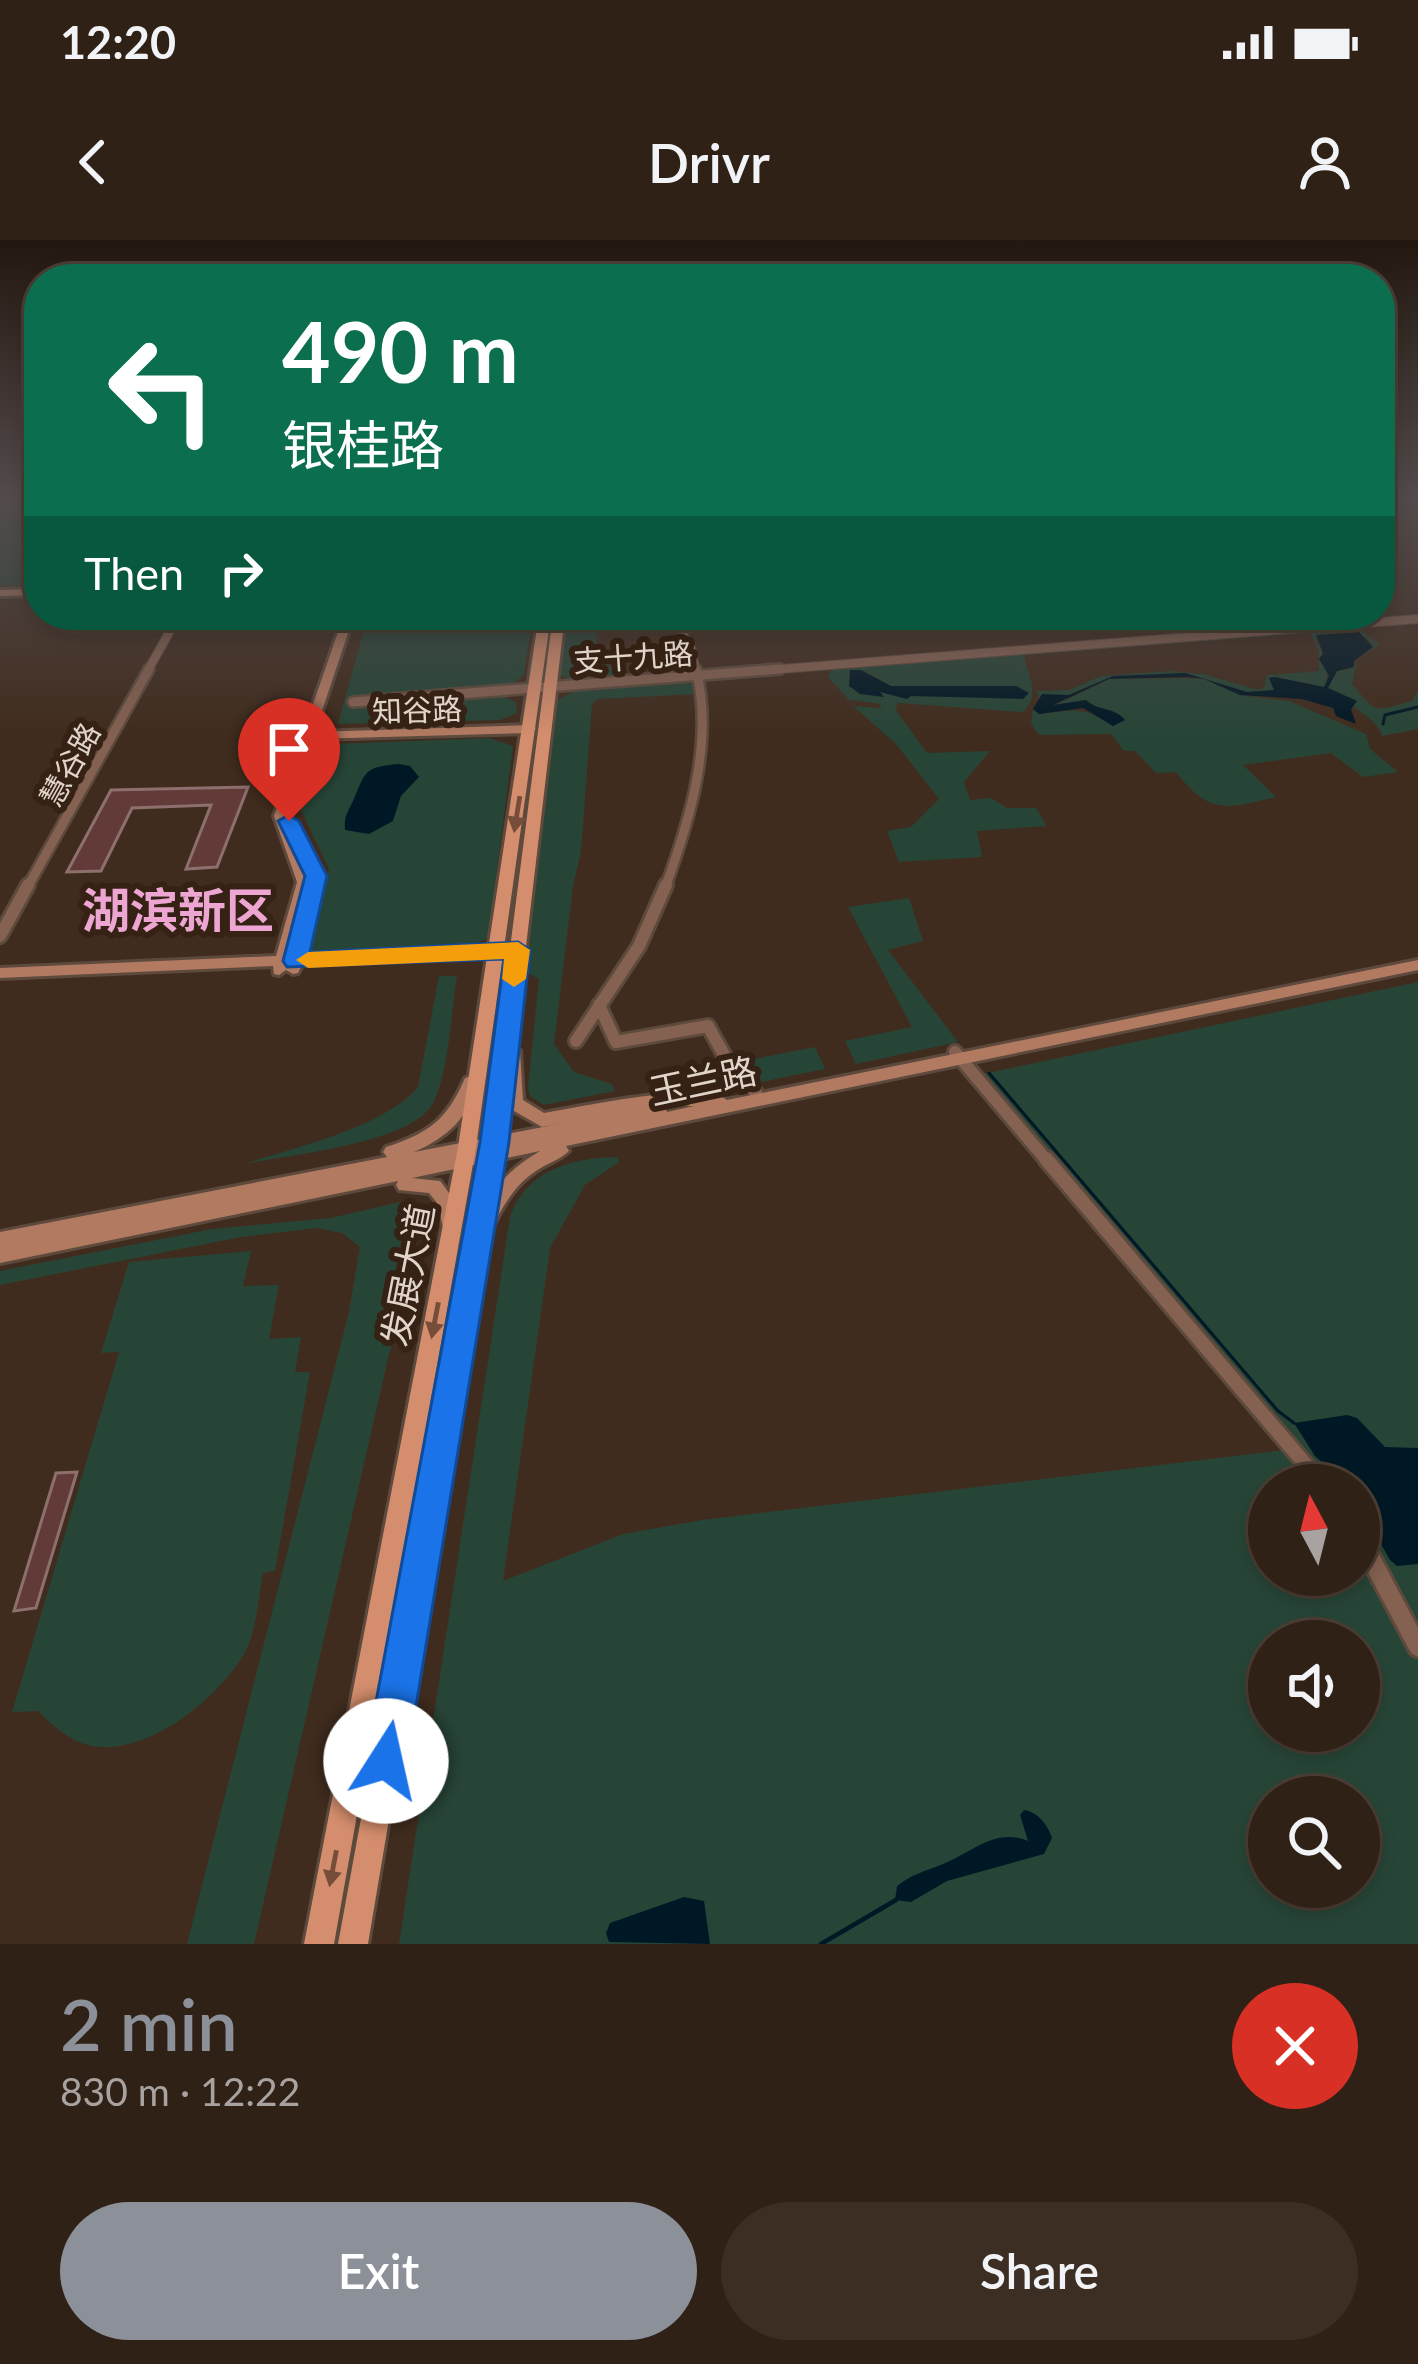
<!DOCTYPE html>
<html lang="en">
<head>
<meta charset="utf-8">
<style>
  body { margin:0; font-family:Lato,"Noto Sans SC",sans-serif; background:#3c2e23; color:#f1f3f6; height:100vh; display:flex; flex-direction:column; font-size:45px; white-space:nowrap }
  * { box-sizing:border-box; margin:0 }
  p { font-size:39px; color:#a8a3a1 }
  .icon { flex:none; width:66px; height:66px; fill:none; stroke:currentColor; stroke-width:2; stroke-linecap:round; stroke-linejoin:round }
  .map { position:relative; height:1704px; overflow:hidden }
  .side { display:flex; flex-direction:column; background:#302116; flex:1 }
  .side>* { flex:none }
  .banner { position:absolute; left:24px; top:24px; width:1371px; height:366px; border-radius:48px; box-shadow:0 6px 18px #0003,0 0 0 3px #4b3e35; background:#0b6e4f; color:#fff; overflow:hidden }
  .needle { width:78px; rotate:353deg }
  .controls { position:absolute; left:1248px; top:1224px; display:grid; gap:24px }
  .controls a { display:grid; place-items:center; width:132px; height:132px; border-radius:50%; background:#302116; box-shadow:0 6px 18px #0003,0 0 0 3px #4b3e35; font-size:60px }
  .pin { position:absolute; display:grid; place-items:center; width:102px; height:102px; color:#fff; margin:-123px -51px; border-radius:50% 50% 50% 0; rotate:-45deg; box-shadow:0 0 12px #0007 }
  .pin .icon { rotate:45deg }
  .me { position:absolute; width:132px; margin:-66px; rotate:10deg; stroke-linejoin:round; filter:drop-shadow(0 0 9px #0008) }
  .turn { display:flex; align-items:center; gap:42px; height:252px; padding:0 60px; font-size:54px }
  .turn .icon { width:156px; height:156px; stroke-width:2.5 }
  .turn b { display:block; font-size:84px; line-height:102px }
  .then { display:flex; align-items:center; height:114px; padding:0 60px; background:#0003; gap:24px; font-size:45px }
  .round { display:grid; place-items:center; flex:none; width:126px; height:126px; border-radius:63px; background:#3c2e23 }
  .summary { display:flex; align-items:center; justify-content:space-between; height:204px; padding:0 60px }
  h1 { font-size:72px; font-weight:600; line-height:90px; color:#8c9099 }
  .button { display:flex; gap:24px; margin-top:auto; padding:24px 60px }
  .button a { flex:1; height:138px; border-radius:72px; background:#8c9099; color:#fff; font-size:48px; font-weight:600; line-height:138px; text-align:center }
  .button a+a { background:#3c2e23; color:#f1f3f6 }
  .status { display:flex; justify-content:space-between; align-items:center; height:84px; padding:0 60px; background:#302116; direction:ltr }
  .status svg { height:33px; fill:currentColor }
  header { display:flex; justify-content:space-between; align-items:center; height:156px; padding:0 60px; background:#302116; font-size:54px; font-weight:600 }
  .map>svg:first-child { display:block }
</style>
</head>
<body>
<div class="status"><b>12:20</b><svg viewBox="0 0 49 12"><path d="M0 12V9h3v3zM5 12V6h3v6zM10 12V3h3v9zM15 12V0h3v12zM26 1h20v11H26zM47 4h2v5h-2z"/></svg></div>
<header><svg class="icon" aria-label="back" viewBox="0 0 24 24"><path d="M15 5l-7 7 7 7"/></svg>Drivr<svg class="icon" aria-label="person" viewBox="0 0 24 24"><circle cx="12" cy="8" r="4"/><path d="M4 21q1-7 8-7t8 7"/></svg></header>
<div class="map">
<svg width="1418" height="1704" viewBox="0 0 1418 1704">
  <rect width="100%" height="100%" fill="#402c1e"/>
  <path fill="#274537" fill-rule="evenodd" d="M0 259H39V345H0Z
    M368 375H533L524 435 499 455 516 462 517 473 500 480 338 484Z
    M564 375H598L595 416 623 435 683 430 572 441 558 434Z
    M1356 387 1379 404 1357 422 1352 444C1378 474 1372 472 1412 461L1418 451V489L1382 496C1377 477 1353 472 1343 454L1327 448 1337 431 1350 429 1373 407 1367 397 1316 399 1323 414 1319 420 1328 431 1325 447 1275 437 1269 438 1274 450 1247 452 1185 433 1111 439 1204 438 1240 455 1289 461 1366 494 1370 509 1398 532 1363 537 1331 513 1243 525 1276 557C1227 569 1209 575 1176 532L1156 533 1135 511H1124L1111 494 1039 495 1031 484 1033 469 1039 474C1070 471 1087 465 1113 486V471L1095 468 1086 460 1053 466 1105 441 1069 455 1039 458 1037 451 1069 450 1101 436 1170 431 1203 434 1259 450 1265 447 1266 435 1319 431V411L1310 393 1024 415C1028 436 1041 455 1023 472L898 463 895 469 927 513 990 511 964 542 970 560 991 558 1007 568H1036L1047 586 977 591 982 617 899 622 887 591 911 587 939 559 896 504 853 466 880 468 881 464 849 460 828 437 832 428Z
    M677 440 693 445 697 454 598 459 592 464 581 612 573 646 554 804 574 832 612 844 615 851 544 865 530 856 528 848 539 739 521 729 554 462 582 447Z
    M489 498 513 506 488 698 473 705 310 712 329 629 300 568 320 509 333 504Z
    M909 658 923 701 888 710 958 802 856 824 845 801 912 787 848 667Z
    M439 736H457C451 771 449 833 433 863 413 903 288 915 244 924 293 908 385 887 418 847Z
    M1418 742V1704H399L510 977C525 931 573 917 618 917L619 922 585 945 550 1008 503 1341 623 1294 702 1280 1301 1208 983 834ZM1269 1245H1359V1335H1269ZM1269 1401H1359V1491H1269ZM1269 1557H1359V1647H1269Z
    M815 807 825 829 761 842 743 821Z
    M400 962 415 972 418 988 254 1704H187L349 1072 360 1007 342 993 316 988 241 997 0 1045V1031L212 989 331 978Z
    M251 1011 243 1046 279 1045 269 1099 301 1097 295 1132H310L275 1331 263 1333C258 1358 257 1391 244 1414 217 1459 148 1516 92 1506 71 1502 53 1486 38 1471L12 1472 119 1112 101 1113 129 1022Z"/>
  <path fill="#001825" d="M1359 392 1373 407 1354 421V427L1337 431 1328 448 1357 461 1351 469 1356 484 1336 476 1333 468 1302 459 1240 455 1204 439 1187 437 1109 439 1053 465 1086 460C1097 471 1115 467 1125 480L1113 486 1083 468 1039 474 1033 469 1042 454 1069 455 1113 436 1185 433 1247 452 1274 450 1269 438 1275 437 1324 447 1329 436 1319 419 1323 413 1316 395Z
    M850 430H861L891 446H1016L1029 453 1023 459 911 456 907 459 880 452 884 457 860 454 849 446Z
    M399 524 410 526 419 537 401 556 393 581 369 594 345 590C344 576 347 574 352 563 366 533 361 527 399 524Z
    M1347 1175 1357 1178 1385 1207 1418 1208V1324L1397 1326 1390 1320 1359 1265V1245H1348L1315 1216 1294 1183Z
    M1024 1570C1038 1572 1048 1585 1052 1598L1044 1614 947 1641 911 1662 895 1660 897 1646C912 1634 926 1631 943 1624 971 1613 995 1587 1028 1601L1020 1575Z
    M684 1657 704 1661 710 1704 609 1702 606 1693 610 1683Z"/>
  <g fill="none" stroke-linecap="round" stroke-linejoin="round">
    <path stroke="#001825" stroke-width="3" d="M1383 484 1385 475 1418 467
      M989 833 1278 1171 1294 1183"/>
    <path stroke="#001825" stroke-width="4.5" d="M821 1704 896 1660"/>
  </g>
  <path fill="#623b39" stroke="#8d6f6d" stroke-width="3" d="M248 547 217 627 186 629 211 565 132 568 101 631 67 632 111 550Z
    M77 1232 36 1368 14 1371 56 1233Z"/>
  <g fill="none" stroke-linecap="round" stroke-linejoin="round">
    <g stroke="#5d4a3d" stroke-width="10">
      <path id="street-far4" d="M672 375 691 408 696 432
        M147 432 179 375
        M742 432 1418 379"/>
    </g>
    <g stroke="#5d4a3d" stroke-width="14">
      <path id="street-far3" d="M353 462 780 429
        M27 648 149 429
        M665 648C690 580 714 501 696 429"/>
    </g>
    <g stroke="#5d4a3d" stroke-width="18">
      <path id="street-far2" d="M0 696 28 645
        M599 765 616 802 708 786 728 822 756 853
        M576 801 639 706 666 645
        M955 812 1048 922"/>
    </g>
    <g stroke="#5d4a3d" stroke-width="20">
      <path id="street-far1" d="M1046 919 1323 1245"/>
    </g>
    <g stroke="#5d4a3d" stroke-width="24">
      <path id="street" d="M1359 1296 1418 1407"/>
    </g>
    <g stroke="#5d4a3d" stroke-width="6">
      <path id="secondary" d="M39 349V355L0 356V350Z
        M344 375H354L315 492 530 485 536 489 530 493 312 499 286 576 297 603 302 601C335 626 315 681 305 714L518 705 525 710 523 714 302 725 298 733 293 734 286 730 279 735 274 734 273 726 0 738V728L276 716 297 642 274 576Z
        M1418 720V730L566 906 569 911C560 920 547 923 536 931 513 946 502 968 490 992L484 995 478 992 475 987C488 953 508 929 540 911L412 938 440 941C451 955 462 969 455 987L449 990 443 987 437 963 429 953 399 950 396 945 398 941 0 1023V992L387 917 383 912 386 907C429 893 447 880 465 838L471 836 479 842C469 877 447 898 414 912L564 883 542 887 509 868 504 811 512 805 520 811 523 860 544 873C580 867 703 840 727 860ZM665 866H694L667 872Z"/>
    </g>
    <g stroke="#5d4a3d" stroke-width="6">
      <path id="primary" d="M539 375H551L476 907 334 1704H304L458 907Z
        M553 375H565L503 902 368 1704H338L485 902Z"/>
    </g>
    <use href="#street-far4" stroke="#846151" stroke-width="8"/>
    <use href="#street-far3" stroke="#846151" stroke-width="9"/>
    <use href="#street-far2" stroke="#846151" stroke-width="12"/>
    <use href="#street-far1" stroke="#846151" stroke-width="14"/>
    <use href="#street" stroke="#846151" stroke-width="18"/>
    <use href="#secondary" fill="#b27a61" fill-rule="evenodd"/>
    <use href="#primary" fill="#d58e6d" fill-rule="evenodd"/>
  </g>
  <defs><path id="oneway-solid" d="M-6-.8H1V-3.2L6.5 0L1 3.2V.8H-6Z" transform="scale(3)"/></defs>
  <g fill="#754d38">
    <use href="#oneway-solid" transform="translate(517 574) rotate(99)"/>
    <use href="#oneway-solid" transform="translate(435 1080) rotate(101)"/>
    <use href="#oneway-solid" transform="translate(333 1628) rotate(101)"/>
  </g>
  <linearGradient id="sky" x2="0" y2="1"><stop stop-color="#231810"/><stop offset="0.52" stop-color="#534b4c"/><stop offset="1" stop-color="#534b4c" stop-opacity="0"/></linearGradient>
  <rect width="1418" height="498" fill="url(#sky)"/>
  <path fill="#1a73e8" stroke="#114b97" stroke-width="3" d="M289 575 299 581 327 636 310 712 518 702 530 710 509 902 407 1521 401 1536 386 1542 371 1536 365 1521 480 902 504 719 287 727 283 721 305 636 278 581Z"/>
  <path fill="#f59e0b" d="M518 702 530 710 526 739 514 747 502 739 504 719 308 728 296 720 308 712Z"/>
  <g text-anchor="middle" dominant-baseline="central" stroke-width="12" stroke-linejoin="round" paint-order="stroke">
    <g font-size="30" fill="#e1d4cb" stroke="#352214">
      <text transform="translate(633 416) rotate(-4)">支十九路</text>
      <text transform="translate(417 469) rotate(-2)">知谷路</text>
      <text transform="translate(69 524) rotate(-61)">慧谷路</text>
    </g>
    <g font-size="36" fill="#e1d4cb" stroke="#352214">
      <text transform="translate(703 840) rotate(-12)">玉兰路</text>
      <text transform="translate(407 1035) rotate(-79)">发展大道</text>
    </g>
    <g font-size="48" font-weight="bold" fill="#eda6d1" stroke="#352214">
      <text x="178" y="669">湖滨新区</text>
    </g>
  </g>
</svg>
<div class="controls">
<a><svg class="needle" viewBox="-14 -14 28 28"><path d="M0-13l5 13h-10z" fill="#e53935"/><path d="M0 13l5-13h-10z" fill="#a8a3a1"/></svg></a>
<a><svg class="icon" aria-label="sound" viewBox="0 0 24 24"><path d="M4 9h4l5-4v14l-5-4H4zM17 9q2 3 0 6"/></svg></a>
<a><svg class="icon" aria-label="search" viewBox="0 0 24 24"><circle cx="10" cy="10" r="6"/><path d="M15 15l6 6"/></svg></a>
</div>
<div class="pin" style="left:289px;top:581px;background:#d93025"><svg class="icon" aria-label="arrive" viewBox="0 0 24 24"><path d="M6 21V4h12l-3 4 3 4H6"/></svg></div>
<svg class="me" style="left:386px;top:1521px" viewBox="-20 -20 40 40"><circle r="19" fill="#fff"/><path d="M0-13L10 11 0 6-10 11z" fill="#1a73e8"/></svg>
<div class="banner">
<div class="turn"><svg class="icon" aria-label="left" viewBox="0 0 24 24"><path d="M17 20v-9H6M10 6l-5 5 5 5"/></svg><div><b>490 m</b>银桂路</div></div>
<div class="then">Then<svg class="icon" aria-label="right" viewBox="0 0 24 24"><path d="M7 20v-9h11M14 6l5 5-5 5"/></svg></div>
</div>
</div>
<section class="side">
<div class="summary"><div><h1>2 min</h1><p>830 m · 12:22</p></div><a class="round" style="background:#d93025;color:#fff"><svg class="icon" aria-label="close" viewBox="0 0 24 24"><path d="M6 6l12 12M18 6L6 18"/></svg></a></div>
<div class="button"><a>Exit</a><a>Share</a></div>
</section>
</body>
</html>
